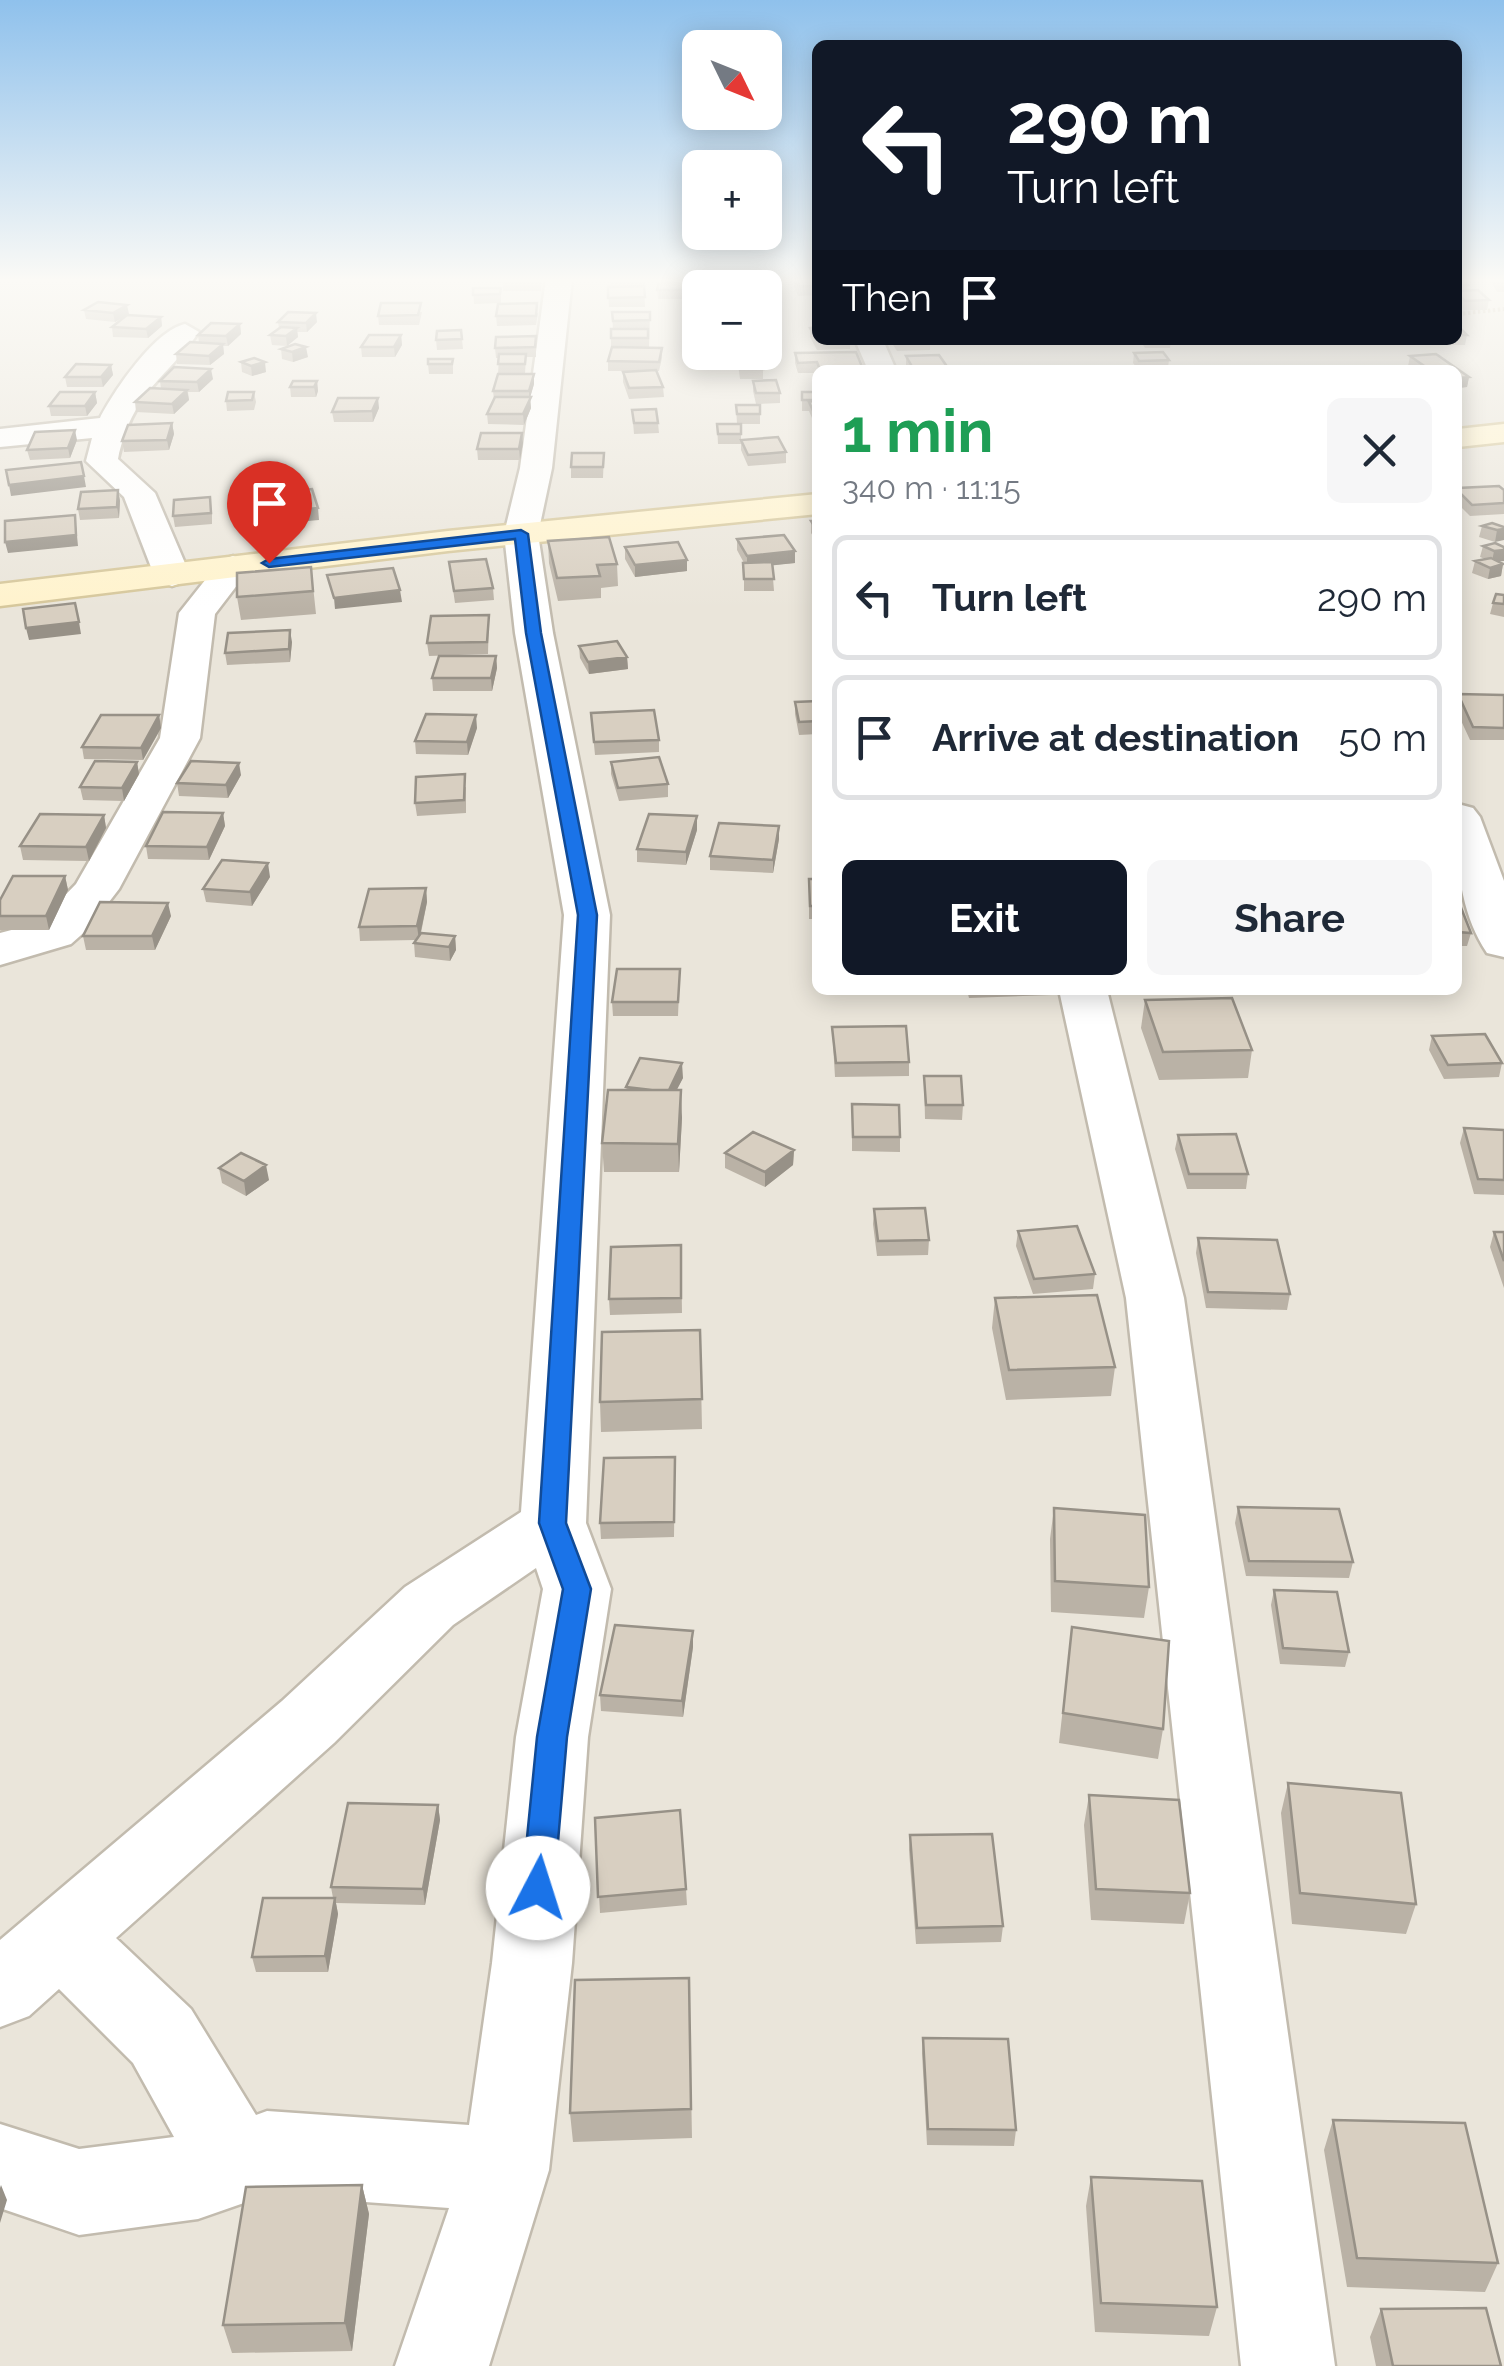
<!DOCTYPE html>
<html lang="en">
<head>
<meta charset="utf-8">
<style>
  body { margin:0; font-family:Raleway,sans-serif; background:#f6f6f7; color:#1f2937; height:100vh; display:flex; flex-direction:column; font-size:38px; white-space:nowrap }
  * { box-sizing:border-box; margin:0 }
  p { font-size:32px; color:#747a83 }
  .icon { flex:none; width:55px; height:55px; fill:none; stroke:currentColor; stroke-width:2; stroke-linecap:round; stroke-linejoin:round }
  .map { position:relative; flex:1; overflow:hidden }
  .side { position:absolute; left:812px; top:365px; width:650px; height:630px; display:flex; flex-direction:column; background:#fff; border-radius:15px; box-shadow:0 5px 25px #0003 }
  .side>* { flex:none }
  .banner { position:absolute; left:812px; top:40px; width:650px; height:305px; border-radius:15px; box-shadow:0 5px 25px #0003; background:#111827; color:#fff; overflow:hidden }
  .needle { width:65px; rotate:133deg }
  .controls { position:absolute; left:682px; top:30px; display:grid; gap:20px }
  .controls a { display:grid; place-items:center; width:100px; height:100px; border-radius:15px; background:#fff; box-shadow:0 5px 25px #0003; font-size:50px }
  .pin { position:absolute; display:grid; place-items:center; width:85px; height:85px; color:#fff; margin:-102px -42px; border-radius:50% 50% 50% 0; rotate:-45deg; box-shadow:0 0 10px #0007 }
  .pin .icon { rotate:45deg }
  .me { position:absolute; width:110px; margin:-55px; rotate:5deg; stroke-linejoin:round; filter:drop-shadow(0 0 8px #0008) }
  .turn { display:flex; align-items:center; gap:35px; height:210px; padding:0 30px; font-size:45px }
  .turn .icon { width:130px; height:130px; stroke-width:2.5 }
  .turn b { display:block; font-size:70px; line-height:85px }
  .then { display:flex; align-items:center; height:95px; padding:0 30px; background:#0003; gap:20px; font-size:38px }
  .round { display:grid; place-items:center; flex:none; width:105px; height:105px; border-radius:15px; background:#f6f6f7 }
  .summary { display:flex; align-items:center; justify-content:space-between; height:170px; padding:0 30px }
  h1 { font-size:60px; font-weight:700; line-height:75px; color:#1e9e55 }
  .button { display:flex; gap:20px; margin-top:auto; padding:20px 30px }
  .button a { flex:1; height:115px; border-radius:15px; background:#111827; color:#fff; font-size:40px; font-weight:700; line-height:115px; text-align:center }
  .button a+a { background:#f6f6f7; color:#1f2937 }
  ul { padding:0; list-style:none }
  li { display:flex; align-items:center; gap:30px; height:125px; margin:0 20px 15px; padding:0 10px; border:5px solid #e0e1e3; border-radius:15px }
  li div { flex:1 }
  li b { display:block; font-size:38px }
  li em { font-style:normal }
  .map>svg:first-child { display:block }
</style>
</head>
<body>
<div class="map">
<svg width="1504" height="2366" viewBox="0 0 1504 2366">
  <rect width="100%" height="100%" fill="#f6f3ec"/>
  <path fill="#eae5da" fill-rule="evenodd" d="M0 279H817L818 340H1458V279H1504V2366H0ZM700 288H765V352H700ZM818 370H1458V990H818Z"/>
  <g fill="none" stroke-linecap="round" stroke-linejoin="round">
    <g stroke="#c2bbae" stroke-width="5">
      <path id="minor" d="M546 279H572L552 468 538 534 553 633 610 915 586 1523 611 1589 588 1737 572 1963 549 2170 489 2366H395L449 2208 267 2195 198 2219 79 2235 0 2208V2124L79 2149 174 2137 133 2063 59 1989 29 2016 0 2027V1940L282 1701 405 1587 521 1512 564 915 515 633 504 534 520 468ZM536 1568 543 1589 516 1737 492 1963 469 2125 267 2111 256 2115 191 2009 116 1938 334 1743 453 1625Z
        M185 324 199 332C163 382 133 391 118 459L155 493 190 575 184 582 172 586 160 582 154 575 124 497 86 461 92 438 0 447V429L100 418C114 391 154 331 185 324Z
        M855 340H883L896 370H868Z
        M233 556 245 560 251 567 215 614 200 738 119 889 89 928 71 944 0 965V933L38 923 76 884 160 738 179 613 221 560Z
        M1458 804 1473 808 1480 817 1504 881V957L1487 953C1458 910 1455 854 1458 804Z
        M1059 990H1107L1184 1298 1335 2366H1241L1126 1298Z"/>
    </g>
    <g stroke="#d6c79b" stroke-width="5">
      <path id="secondary" d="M1504 424V442L1458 447V429Z
        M818 494V514L448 551 0 606V584L448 531Z"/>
    </g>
    <path stroke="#c4b79f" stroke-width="4" stroke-dasharray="2.5 2.5" stroke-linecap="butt" d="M1458 314 1504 309"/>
    <use href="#minor" fill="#fff" fill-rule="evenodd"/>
    <use href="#secondary" fill="#fff3cd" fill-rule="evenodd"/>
  </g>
  <path fill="#bab2a6" d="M503 279H542L541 291H503Z
    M610 279H645V286H610Z
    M794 279H818V295L798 296 794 286Z
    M1458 279 1468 285 1467 291 1489 300 1487 310H1463L1458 305Z
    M1491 279H1504V292H1497L1491 282Z
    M694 282V299H658L657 290Z
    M644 286 645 307H609L608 287Z
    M473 288H501V303L474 304Z
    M84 310 129 314 115 322 86 319Z
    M422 312 419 325H379L378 316Z
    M612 312H650L649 347 662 348V358L659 371H657L663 387 664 397 629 399 623 382V372L640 371H608V361L611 348V329H613Z
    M538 313 536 325 497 326 496 316Z
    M161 317 162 326 148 338 113 337 112 327Z
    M278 322H317L307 332H297L298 337 287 346 272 345 270 335 279 328Z
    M240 324 241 334 228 346H223L224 354 210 365 177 364 176 354 199 342 198 335Z
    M810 328 818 340H850V349L817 350 810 337Z
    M1458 329 1467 335 1465 345H1447L1442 340H1458Z
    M461 330 463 349 437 350 436 340Z
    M401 335 402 345 395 357H362L361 347Z
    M536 336V357H526L525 374H498L499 358H496L495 348Z
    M890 340H930V350L897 351Z
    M1140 340H1171L1170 348H1145Z
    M1233 340H1274L1273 344 1238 345Z
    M281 349 308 357 293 362 282 359Z
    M795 353 863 369V370H818V373H798L795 363Z
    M1134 353 1169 360 1168 367 1137 368 1133 363Z
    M1436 354 1469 377 1467 387 1458 388V370H1414L1408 366 1410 356Z
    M906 356 948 368V370H908L906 366Z
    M737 357 763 369V379H740Z
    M453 359V374H429L428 364Z
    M241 362 266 372 252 376 242 372Z
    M111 365 113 375 103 387H67L65 377Z
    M534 374V384L530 397 531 408 524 425 488 424 487 414 494 400 493 391Z
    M213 379 199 392H188L189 400 174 414 136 412 135 402 161 389 160 381Z
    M317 381 318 391 316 397H291L290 387Z
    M753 381 780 393V403L756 404 753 391Z
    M95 392 97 403 87 416H51L49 406Z
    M254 392 256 402 254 410 227 411 226 401Z
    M802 392H818V425H815L809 411H802Z
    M736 405H760V424H737Z
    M379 408 373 422H334L332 412Z
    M632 410 658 423 659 433 634 434Z
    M172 423 174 434 169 450 124 452 122 441Z
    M717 424H741V439L786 452V463L748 466 741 450V444H718Z
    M77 440 70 458 30 460 27 450Z
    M523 443 520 460H478L477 449Z
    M604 453 603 478H571V467Z
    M1458 488 1504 490V514L1470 516 1458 504Z
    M118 490 120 501 119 518 80 520 78 509Z
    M212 509V524L175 527 173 516Z
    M811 521H818V544L811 533Z
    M1482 526 1504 527 1495 542 1479 537Z
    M737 539 795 551V563L772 565 774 591H744V563L737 550Z
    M548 541 617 564 618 586 601 588V598L558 601 549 563Z
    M1495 543 1504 561H1498L1503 564 1501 576 1488 579 1472 573 1475 561 1485 559 1480 557 1483 546Z
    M625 547 687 560V571L635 577 625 559Z
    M449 562 493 588 494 600 455 603Z
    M311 567 316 614 241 620 237 597Z
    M1504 595V617L1490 614 1493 603Z
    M489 615 488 654 429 656 427 643Z
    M292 642 290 662 227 665 225 653Z
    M579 646 627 657 628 669 589 674 580 658Z
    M496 656 497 668 492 691H433L432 678Z
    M814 678H818V734L799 735 795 714V702L817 701 814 690Z
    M1458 694 1504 695V740H1470L1458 714Z
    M591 713 659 740V752L595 755Z
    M159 715 161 728 143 760 84 759 82 747Z
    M477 728 468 755 416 754 415 741Z
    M137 762 139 774 124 801 83 800 80 787Z
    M611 762 668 784V797L619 801 611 774Z
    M241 775 228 798 179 796 177 783Z
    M466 787V813L417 816 415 803Z
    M223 813 225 826 209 860 148 859 146 846Z
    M104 815 106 828 89 861 23 860 20 846Z
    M697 830 686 865 637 862V849Z
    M779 839 773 873 710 870V856Z
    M65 876 68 890 49 930H0V900Z
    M270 877 252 906 206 902 203 889Z
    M809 879H818V919H809Z
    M426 888 427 902 421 933 455 936 456 950 450 961 415 957 414 943 416 940 360 941 359 927Z
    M1458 900 1471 933 1467 946H1458Z
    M171 916 155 950H86L83 936Z
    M680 969 678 1016H613L612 1002Z
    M967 990H1053L1052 995 969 998Z
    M1145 1000 1252 1050 1248 1078 1159 1080 1141 1028Z
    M832 1027 909 1062V1076L835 1077Z
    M1432 1036 1502 1063 1499 1077 1444 1079 1429 1050Z
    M924 1076 963 1105 962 1120 925 1119Z
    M683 1078 676 1090 682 1118 679 1172H604L602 1143 627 1090 626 1087Z
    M852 1104 900 1137V1152L852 1151Z
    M1464 1128 1504 1130V1195L1474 1194 1460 1143Z
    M1178 1135 1248 1174 1246 1189H1187L1175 1149Z
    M794 1150 793 1165 765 1187 725 1168V1153Z
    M219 1168 269 1180 246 1196 222 1183Z
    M874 1209 929 1240 928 1255 877 1256 873 1224Z
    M1018 1231 1095 1274 1093 1289 1033 1294 1016 1246Z
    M1494 1232H1504V1288L1490 1247Z
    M1198 1238 1290 1294 1287 1310 1206 1308 1196 1253Z
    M681 1245 682 1313 610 1315 609 1299Z
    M995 1298 1115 1367 1111 1396 1006 1400 992 1328Z
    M700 1330 702 1429 601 1432 600 1402Z
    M675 1457 674 1537 601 1539 600 1523Z
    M1238 1507 1353 1562 1349 1578 1246 1576 1235 1523Z
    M1054 1508 1149 1587 1144 1618 1051 1612 1050 1539Z
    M1274 1590 1349 1652 1345 1667 1280 1664 1271 1605Z
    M1072 1627 1163 1729 1158 1759 1059 1743Z
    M693 1631V1647L683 1717 601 1711 600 1695Z
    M1288 1783 1416 1904 1406 1934 1292 1924 1281 1813Z
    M1089 1795 1190 1893 1184 1924 1091 1920 1084 1825Z
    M438 1805 440 1820 425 1905 336 1903 338 1914 328 1972H256L252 1957 333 1898 331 1887Z
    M595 1818 686 1889 687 1905 600 1913Z
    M910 1835 1003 1926 1001 1942 916 1944 909 1850Z
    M689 1978 692 2138 573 2142 570 2113Z
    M923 2038 1016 2130 1014 2146 927 2145 922 2053Z
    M1333 2120 1498 2263 1485 2292 1347 2287 1324 2150Z
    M1091 2177 1217 2307 1209 2336 1095 2332 1086 2206Z
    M362 2185 369 2214 352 2351 232 2353 223 2325Z
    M1381 2309 1501 2366H1376L1370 2337Z"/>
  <path fill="#979187" d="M127 305 129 314 115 322 113 313Z
    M316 313 317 322 307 332 306 323Z
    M161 317 162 326 148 338 146 329Z
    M240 324 241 334 228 346 226 336Z
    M297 328 298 337 287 346 286 336Z
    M401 335 402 345 395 357 394 347Z
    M223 344 224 354 210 365 209 356Z
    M306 347 308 357 293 362 292 352Z
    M265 362 266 372 252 376 251 366Z
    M111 365 113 375 103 387 101 377Z
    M211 369 213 379 199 392 197 382Z
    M534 374V384L530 398 531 408 524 425 523 414 529 400V391Z
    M1469 377 1467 387 1458 388V378Z
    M317 381 318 391 316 397 314 387Z
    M187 390 189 400 174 414 172 404Z
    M95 392 97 403 87 416 85 406Z
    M378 398 379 408 373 422 372 411Z
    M172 423 174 434 169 450 167 440Z
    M75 430 77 440 70 458 68 448Z
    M522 433 523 443 520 460 519 449Z
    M84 476 86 487 11 496 9 485Z
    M118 490 120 501 119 518 117 507Z
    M318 508 319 520 252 526 250 515Z
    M75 515 78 546 8 553 5 542Z
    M1504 529V540L1495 542 1497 530Z
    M1504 550V561L1492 562 1494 551Z
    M795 551V563L747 568V556Z
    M687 560V571L635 577V565Z
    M1503 564 1501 576 1488 579 1490 568Z
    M400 590 402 602 335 609 334 598Z
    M79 622 81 634 29 640 26 628Z
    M290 630 292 642 290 662 289 649Z
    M496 656 497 668 492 691 491 678Z
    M627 657 628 669 589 674 588 662Z
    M159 715 161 728 143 760 141 748Z
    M476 715 477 728 468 755 467 742Z
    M137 762 139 774 124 801 122 788Z
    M239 763 241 775 228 798 226 785Z
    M223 813 225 826 209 860 207 847Z
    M104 815 106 828 89 861 86 847Z
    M697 816V830L686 865V852Z
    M779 826V839L773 873V860Z
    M268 863 270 877 252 906 250 892Z
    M65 876 68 890 49 930 46 916Z
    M426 888 427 902 419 940 417 926Z
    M168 903 171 916 155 950 152 936Z
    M455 936 456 950 450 961 449 947Z
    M682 1063 683 1078 668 1107V1092Z
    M681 1090 682 1118 679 1172 678 1144Z
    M794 1150 793 1165 765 1187V1172Z
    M266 1165 269 1180 246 1196 244 1181Z
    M693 1631V1647L683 1717 682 1701Z
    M438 1805 440 1820 425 1905 423 1889Z
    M335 1898 338 1914 328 1972 325 1956Z
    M1 2185 7 2200 0 2223V2188Z
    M362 2185 369 2214 352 2351 345 2323Z"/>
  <path fill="#d8cfc1" stroke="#979187" stroke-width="2.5" d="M503 279H541V281L502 282Z
    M796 279H818V286H798Z
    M1458 279H1463L1468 285H1458Z
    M659 282H694L693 290H657Z
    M644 286 645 297 608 298V287Z
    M473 288H501L500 294 473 295Z
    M1478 290 1489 300 1465 301 1458 294V291Z
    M98 302 127 305 113 313 84 310Z
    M381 303H421L418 315 378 316Z
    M537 303 536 316H496L498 304Z
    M288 312 316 313 306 323 278 322Z
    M612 312H650V320L613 321Z
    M127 315 161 317 146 329 112 327Z
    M211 323 240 324 226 336 198 335Z
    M281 327 297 328 286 336 270 335Z
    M818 327V340H829L817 341 810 328Z
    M611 329H648V338H611Z
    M1458 329H1461L1467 335H1458Z
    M461 330 462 339 436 340 437 331Z
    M369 335H401L394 347H361Z
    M536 336 535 347 495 348 496 337Z
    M190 342 223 344 209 356 176 354Z
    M295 344 306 347 292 352 281 349Z
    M612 347 662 348 659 362 608 361Z
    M856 352 863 369 820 370 817 362 798 363 795 353Z
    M1163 352 1169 360 1139 361 1134 353Z
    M499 354H526L525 364H498Z
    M1436 354 1469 377 1458 378V370H1430L1410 356Z
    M939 355 948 368 914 370 906 356Z
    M737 357H760L763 369H740Z
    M254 358 265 362 251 366 241 362Z
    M428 359H453L452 364H428Z
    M76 364 111 365 101 377H65Z
    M174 367 211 369 197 382 160 381Z
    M1175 367 1177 370 1124 369Z
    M656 370 663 387 629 388 623 372Z
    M498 374H534L529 391H493Z
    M776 380 780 393H756L753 381Z
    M293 381H317L314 387H290Z
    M150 388 187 390 172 404 135 402Z
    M60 392H95L85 406H49Z
    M228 392H254L252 400 226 401Z
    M802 392H818V415H815L809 402 816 400H802Z
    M495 397H531L523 414H487Z
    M338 398H378L372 411 332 412Z
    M736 405H760V414H737Z
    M656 409 658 423H634L632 410Z
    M172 423 167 440 122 441 128 425Z
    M717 424H741V434H718Z
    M75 430 68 448 27 450 35 432Z
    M481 433H522L519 449H477Z
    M778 437 786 452 748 455 741 440Z
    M572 453H604L603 467H571Z
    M81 462 84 476 9 485 6 470Z
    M1499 486 1504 490V503L1472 505 1458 491V488Z
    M312 489 318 508 250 515 246 495Z
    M118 490 117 507 78 509 81 492Z
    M210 497 211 513 173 516 174 500Z
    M75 515 76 535 5 542V521Z
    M811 521H818V532Z
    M1492 523 1504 527V529L1497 530 1482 526Z
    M784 535 795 551 747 556 737 539Z
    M609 537 617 564 597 565 600 576 557 578 548 541Z
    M678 542 687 560 635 565 625 547Z
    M1495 543 1504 547V550L1494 551 1483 546Z
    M1491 558 1503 564 1490 568 1475 561Z
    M486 559 493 588 454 591 449 562Z
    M772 562 774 579H744L743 563Z
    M311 567 313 591 237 597V573Z
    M393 568 400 590 334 598 327 575Z
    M1496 594 1504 595V604L1493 603Z
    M75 603 79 622 26 628 23 609Z
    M489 615 487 642 427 643 431 616Z
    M290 630 289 649 225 653 228 633Z
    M617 641 627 657 588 662 579 646Z
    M439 656H496L491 678H432Z
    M1458 694 1504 695V728L1473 727Z
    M818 701V721L799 722 795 702Z
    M654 710 659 740 594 742 591 713Z
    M426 714 476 715 467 742 415 741Z
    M101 715H159L141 748 82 747Z
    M659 757 668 784 618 788 611 762Z
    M95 761 137 762 122 788 80 787Z
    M191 761 239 763 226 785 177 783Z
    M465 774 464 800 415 803 416 777Z
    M163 812 223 813 207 847 146 846Z
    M40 814 104 815 86 847 20 846Z
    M649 814 697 816 686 852 637 849Z
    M719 823 779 826 773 860 710 856Z
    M222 860 268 863 250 892 203 889Z
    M13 876H65L46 916H0V900Z
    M809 879H818V906H810Z
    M426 888 417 926 359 927 369 889Z
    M1458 900 1471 933 1458 932Z
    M100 902 168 903 152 936H83Z
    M421 933 455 936 449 947 414 943Z
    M617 969H680L678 1002H612Z
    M1232 998 1252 1050 1163 1052 1145 1000Z
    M906 1026 909 1062 836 1063 832 1027Z
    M1485 1034 1502 1063 1448 1065 1432 1036Z
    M640 1058 682 1063 669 1090H652L626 1087Z
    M924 1076H961L963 1105H926Z
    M608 1090H681L678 1144 602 1143Z
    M852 1104 899 1105 900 1137H853Z
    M1464 1128 1504 1130V1180L1478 1179Z
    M753 1132 794 1150 765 1172 725 1153Z
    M1236 1134 1248 1174H1189L1178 1135Z
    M241 1153 266 1165 244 1181 219 1168Z
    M925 1208 929 1240 878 1241 874 1209Z
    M1077 1226 1095 1274 1034 1279 1018 1231Z
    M1494 1232H1504V1261Z
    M1198 1238 1277 1240 1290 1294 1208 1292Z
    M681 1245V1298L609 1299 611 1247Z
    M1097 1295 1115 1367 1009 1370 995 1298Z
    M700 1330 702 1399 600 1402 602 1332Z
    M675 1457 674 1522 600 1523 604 1458Z
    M1238 1507 1339 1509 1353 1562 1249 1561Z
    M1054 1508 1145 1515 1149 1587 1055 1581Z
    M1274 1590 1337 1592 1349 1652 1283 1648Z
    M615 1625 693 1631 682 1701 600 1695Z
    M1072 1627 1169 1641 1163 1729 1063 1713Z
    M1288 1783 1401 1793 1416 1904 1300 1893Z
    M1089 1795 1179 1800 1190 1893 1096 1889Z
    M348 1803 438 1805 423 1889 331 1887Z
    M680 1810 686 1889 598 1897 595 1818Z
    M992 1834 1003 1926 917 1928 910 1835Z
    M263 1898H335L325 1956 252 1957Z
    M689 1978 691 2109 570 2113 575 1980Z
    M923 2038 1008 2039 1016 2130 928 2129Z
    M1333 2120 1465 2123 1498 2263 1357 2258Z
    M1091 2177 1202 2181 1217 2307 1101 2303Z
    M362 2185 345 2323 223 2325 246 2187Z
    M1486 2308 1501 2366H1393L1381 2309Z"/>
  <linearGradient id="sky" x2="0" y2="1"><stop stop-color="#8fc1ec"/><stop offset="0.46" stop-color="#fbfaf6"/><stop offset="1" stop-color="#fbfaf6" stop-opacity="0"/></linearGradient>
  <rect width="1504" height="610" fill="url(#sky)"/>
  <path fill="#1a73e8" stroke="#114b97" stroke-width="2.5" d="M521 530 528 534 541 633 597 915 566 1523 591 1589 567 1737 554 1888 550 1898 538 1902 527 1898 522 1888 537 1737 563 1589 539 1523 578 915 526 633 515 539 269 567 262 563 269 559Z"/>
</svg>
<div class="controls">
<a><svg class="needle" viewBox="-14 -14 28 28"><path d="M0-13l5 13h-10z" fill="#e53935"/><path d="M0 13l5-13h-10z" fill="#747a83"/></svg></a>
<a>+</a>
<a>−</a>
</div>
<div class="pin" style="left:269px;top:563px;background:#d93025"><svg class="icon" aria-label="arrive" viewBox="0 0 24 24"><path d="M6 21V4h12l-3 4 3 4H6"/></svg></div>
<svg class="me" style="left:538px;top:1888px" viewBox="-20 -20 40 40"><circle r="19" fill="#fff"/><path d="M0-13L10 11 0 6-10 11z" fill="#1a73e8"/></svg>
<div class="banner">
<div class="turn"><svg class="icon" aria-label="left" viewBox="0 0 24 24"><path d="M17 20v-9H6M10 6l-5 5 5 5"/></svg><div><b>290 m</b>Turn left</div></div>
<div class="then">Then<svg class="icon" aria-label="arrive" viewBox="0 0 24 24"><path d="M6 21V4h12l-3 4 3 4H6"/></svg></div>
</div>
<section class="side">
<div class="summary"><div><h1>1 min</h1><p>340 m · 11:15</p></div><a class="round"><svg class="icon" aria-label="close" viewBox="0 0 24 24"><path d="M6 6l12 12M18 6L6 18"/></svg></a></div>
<ul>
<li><svg class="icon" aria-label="left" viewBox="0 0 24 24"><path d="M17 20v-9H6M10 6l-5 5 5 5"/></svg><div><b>Turn left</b></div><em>290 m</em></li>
<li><svg class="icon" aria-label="arrive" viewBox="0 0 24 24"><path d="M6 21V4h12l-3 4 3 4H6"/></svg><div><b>Arrive at destination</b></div><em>50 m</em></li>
</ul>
<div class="button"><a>Exit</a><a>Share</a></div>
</section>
</div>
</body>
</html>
